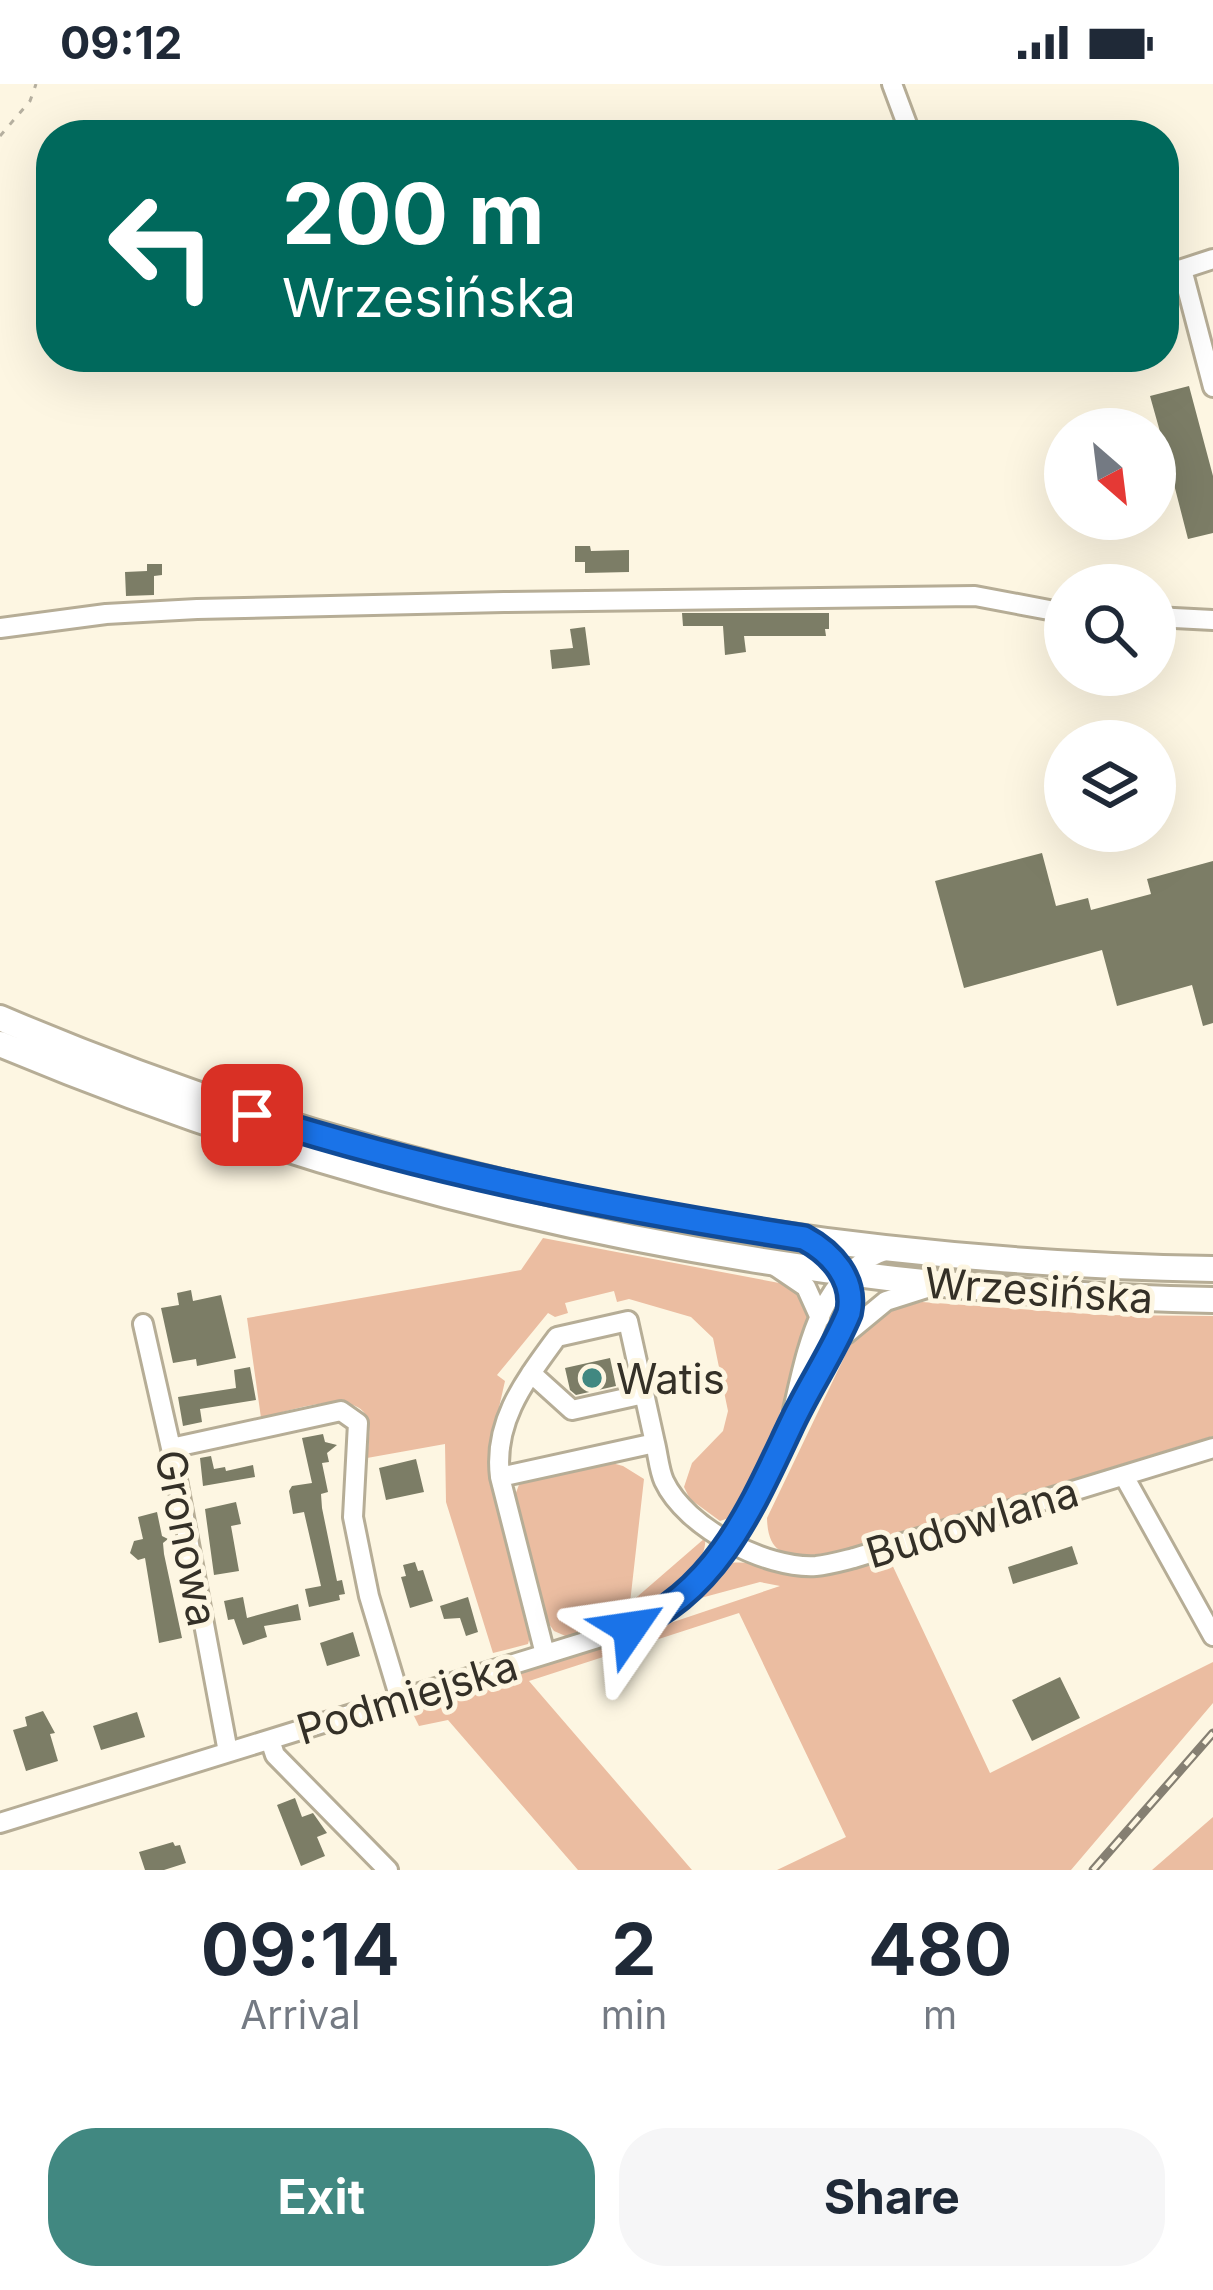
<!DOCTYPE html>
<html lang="en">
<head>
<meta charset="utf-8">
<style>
  body { margin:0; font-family:Inter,sans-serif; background:#f6f6f7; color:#1f2937; height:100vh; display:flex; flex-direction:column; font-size:45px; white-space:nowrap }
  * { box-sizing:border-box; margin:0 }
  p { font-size:39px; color:#747a83 }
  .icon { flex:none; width:66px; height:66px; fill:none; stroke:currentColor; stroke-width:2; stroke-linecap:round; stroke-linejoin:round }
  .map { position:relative; height:1786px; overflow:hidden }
  .details { display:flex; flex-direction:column; background:#fff; flex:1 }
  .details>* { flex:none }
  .top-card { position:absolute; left:36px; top:36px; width:1143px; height:252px; border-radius:48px; box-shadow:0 12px 48px #0002; background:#00695c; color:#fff; overflow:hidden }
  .needle { width:78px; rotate:152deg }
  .controls { position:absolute; left:1044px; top:324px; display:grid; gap:24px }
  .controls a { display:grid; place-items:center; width:132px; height:132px; border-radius:50%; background:#fff; box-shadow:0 12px 48px #0002; font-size:60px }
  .pin { position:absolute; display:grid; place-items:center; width:102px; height:102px; color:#fff; margin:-51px; border-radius:24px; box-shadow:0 6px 18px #0006 }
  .me { position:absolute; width:132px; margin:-66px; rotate:58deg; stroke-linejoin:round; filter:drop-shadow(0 0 9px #0008) }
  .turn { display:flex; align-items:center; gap:42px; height:252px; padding:0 48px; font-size:54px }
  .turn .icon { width:156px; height:156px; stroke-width:2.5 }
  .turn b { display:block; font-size:84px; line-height:102px }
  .eta { display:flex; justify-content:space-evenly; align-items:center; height:204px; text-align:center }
  .eta b { font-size:72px; font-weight:700; line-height:84px }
  .action { display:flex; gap:24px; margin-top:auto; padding:24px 48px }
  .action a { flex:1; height:138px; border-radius:48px; background:#418881; color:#fff; font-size:48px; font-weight:700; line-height:138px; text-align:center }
  .action a+a { background:#f6f6f7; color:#1f2937 }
  .status { display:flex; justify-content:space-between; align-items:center; height:84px; padding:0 60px; background:#fff; direction:ltr }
  .status svg { height:33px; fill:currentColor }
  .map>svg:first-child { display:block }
</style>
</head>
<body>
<div class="status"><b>09:12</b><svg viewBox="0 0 49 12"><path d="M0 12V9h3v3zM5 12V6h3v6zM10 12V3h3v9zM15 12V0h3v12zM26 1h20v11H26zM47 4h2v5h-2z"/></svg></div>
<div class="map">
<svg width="1213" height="1786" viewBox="0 0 1213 1786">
  <rect width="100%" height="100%" fill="#fdf6e2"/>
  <path fill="#ebbda1" d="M543 1154 795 1202 810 1230 808 1249 751 1411 741 1430 720 1437 690 1415 684 1403 692 1379 723 1347 728 1327 713 1254 691 1233 629 1215 617 1218 614 1207 565 1219 568 1229 555 1233 548 1229 497 1291 505 1297 488 1372 532 1546 528 1560 493 1569 446 1418 445 1360 367 1374C368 1362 371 1347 368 1336 358 1302 285 1328 261 1334L247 1234 521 1186Z
    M922 1218 1105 1231 1213 1232V1352L826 1471C792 1472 768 1476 767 1434L853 1255 883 1227Z
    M601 1376 623 1382 644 1395 630 1519 705 1454C709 1483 658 1524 633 1534 613 1542 591 1547 570 1554L554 1547 547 1537 514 1414 520 1398 528 1394Z
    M889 1474 990 1689 1213 1578V1619L1071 1786H777L846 1753 739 1529 529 1597 692 1786H578L448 1636 419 1642 411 1626 780 1502 760 1498 697 1515 731 1479C759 1476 779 1490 805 1492 834 1494 862 1482 889 1474Z
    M1213 1733V1786H1152Z"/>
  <path fill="#7c7d66" d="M1189 302 1213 392V449L1188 455 1168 377 1157 379 1155 371V365L1164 362 1150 312Z
    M575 462H590L591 467 629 466V488L585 489V478H575Z
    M147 480H162V491L154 492V511L126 512 125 488 147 487Z
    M682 529H829V545H825L826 552H744L746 568 725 571 723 542H683Z
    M585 543 590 581 552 585 550 566 573 564 570 545Z
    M1042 769 1056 822 1088 814 1091 826 1151 810 1147 795 1213 777V939L1203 942 1192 901 1117 922 1102 866 964 904 935 797Z
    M191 1206 193 1217 221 1211 236 1274 197 1282 196 1275 173 1279 161 1224 179 1221 177 1209Z
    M610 1274 616 1302 576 1311 570 1306 565 1284Z
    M250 1283 256 1316 200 1325 202 1338 183 1342 178 1313 236 1304 234 1286Z
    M323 1350 325 1358 337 1361 327 1369 329 1378 322 1379 328 1408 321 1410 322 1424 337 1497 342 1496 345 1510 339 1511 340 1516 309 1523 305 1505 321 1502 304 1428 293 1430 289 1407 292 1402 312 1399 302 1354Z
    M211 1372 214 1385 225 1383 226 1387 253 1381 255 1393 203 1402 200 1374Z
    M416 1375 424 1408 386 1416 379 1384Z
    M236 1418 241 1440 231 1442 239 1487 214 1491 205 1425Z
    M157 1428 162 1452 168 1455 163 1459 164 1470 182 1554 159 1559 145 1474 138 1476 130 1469 134 1457 143 1455 138 1433Z
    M1072 1462 1078 1480 1013 1500 1008 1483Z
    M415 1478 418 1487 423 1486 433 1517 410 1524 401 1493 406 1492 403 1481Z
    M243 1513 247 1534 298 1520 301 1536 264 1542 267 1553 243 1561 234 1535 228 1536 224 1517Z
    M468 1513 478 1548 466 1552 460 1534 444 1535 440 1522Z
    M353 1548 360 1572 327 1582 320 1559Z
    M1060 1593 1080 1634 1032 1657 1012 1616Z
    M43 1627 55 1649 50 1650 58 1677 26 1687 13 1646 27 1642 25 1633Z
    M137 1628 145 1653 101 1666 93 1642Z
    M295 1714 302 1733 313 1729 327 1749 317 1753 325 1772 301 1782 277 1721Z
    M173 1758 175 1762 180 1761 186 1779 164 1786H145L139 1768Z"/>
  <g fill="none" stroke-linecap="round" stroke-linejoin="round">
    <g stroke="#b6ad96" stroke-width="24">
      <path id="minor" d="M892 0 911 51
        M1182 185 1213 303
        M1164 191 1213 175
        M1155 533 1213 536
        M0 544 106 530 197 525 504 518 975 512 1065 529
        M775 1182 806 1203 820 1234
        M143 1240 171 1364 228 1668
        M846 1250 886 1217 930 1203
        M531 1289 572 1326 644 1310
        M793 1326C807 1266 820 1189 885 1167
        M171 1364 341 1327 358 1339 353 1433 369 1512 400 1615
        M1124 1392 1213 1552
        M500 1393C493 1337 525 1297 557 1253L628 1237 655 1359
        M545 1570 500 1393 655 1359C658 1371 659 1386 664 1397 686 1444 766 1485 816 1482 828 1481 842 1477 854 1474L1213 1364
        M270 1656 275 1671 388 1786
        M0 1739 630 1544C716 1508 752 1423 789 1345 807 1305 832 1271 849 1229 856 1199 835 1171 809 1157"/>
    </g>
    <g stroke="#b6ad96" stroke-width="30">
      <path id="major" d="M0 934C383 1098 797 1178 1213 1185
        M0 960C389 1123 792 1208 1213 1216"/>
    </g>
    <path stroke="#b5af9f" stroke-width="3" stroke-dasharray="6 9" stroke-linecap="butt" d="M0 52 30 17 36 0"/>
    <use href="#minor" stroke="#fff" stroke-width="18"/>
    <use href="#major" stroke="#fff" stroke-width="24"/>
    <g stroke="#857f72" stroke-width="9">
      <path id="rail" d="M1093 1786 1213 1649"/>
    </g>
    <use href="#rail" stroke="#fdf6e2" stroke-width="4.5" stroke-dasharray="14" stroke-linecap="butt"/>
  </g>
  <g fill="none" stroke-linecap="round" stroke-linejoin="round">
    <g stroke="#114b97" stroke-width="30">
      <path id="route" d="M252 1031C432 1089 617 1125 804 1154 832 1169 856 1196 849 1229 832 1270 807 1305 789 1345 752 1423 716 1508 630 1544"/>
    </g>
    <use href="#route" stroke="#1a73e8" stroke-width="21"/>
  </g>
  <circle fill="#418881" stroke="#fdf6e2" stroke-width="4.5" cx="592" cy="1294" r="12"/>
  <g text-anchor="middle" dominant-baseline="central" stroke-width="10" stroke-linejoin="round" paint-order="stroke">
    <g font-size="42" fill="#343027" stroke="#fdf6e2">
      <text transform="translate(1039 1206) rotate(4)">Wrzesińska</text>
      <text transform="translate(972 1438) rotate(-17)">Budowlana</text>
      <text transform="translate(187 1454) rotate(79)">Gronowa</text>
      <text transform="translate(407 1613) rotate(-17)">Podmiejska</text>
    </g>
    <g font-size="42" fill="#343027" stroke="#fdf6e2" text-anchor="start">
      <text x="616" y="1294">Watis</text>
    </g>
  </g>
</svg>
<div class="controls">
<a><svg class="needle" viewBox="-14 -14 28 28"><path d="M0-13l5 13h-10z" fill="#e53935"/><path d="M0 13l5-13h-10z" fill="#747a83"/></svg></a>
<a><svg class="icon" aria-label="search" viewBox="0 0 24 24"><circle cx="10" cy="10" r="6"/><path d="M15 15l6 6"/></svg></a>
<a><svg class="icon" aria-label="layers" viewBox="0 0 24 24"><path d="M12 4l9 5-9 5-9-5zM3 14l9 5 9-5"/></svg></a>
</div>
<div class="pin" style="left:252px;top:1031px;background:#d93025"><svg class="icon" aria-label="arrive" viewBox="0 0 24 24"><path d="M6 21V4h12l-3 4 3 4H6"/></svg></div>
<svg class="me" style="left:630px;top:1544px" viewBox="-20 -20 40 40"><path d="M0-17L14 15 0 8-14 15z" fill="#1a73e8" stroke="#fff" stroke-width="4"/></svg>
<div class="top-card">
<div class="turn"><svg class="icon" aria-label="left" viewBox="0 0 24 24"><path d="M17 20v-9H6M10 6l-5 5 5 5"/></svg><div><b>200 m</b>Wrzesińska</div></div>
</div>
</div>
<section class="details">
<div class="eta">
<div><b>09:14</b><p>Arrival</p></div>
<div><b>2</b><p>min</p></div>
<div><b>480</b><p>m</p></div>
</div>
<div class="action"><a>Exit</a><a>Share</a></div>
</section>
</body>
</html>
